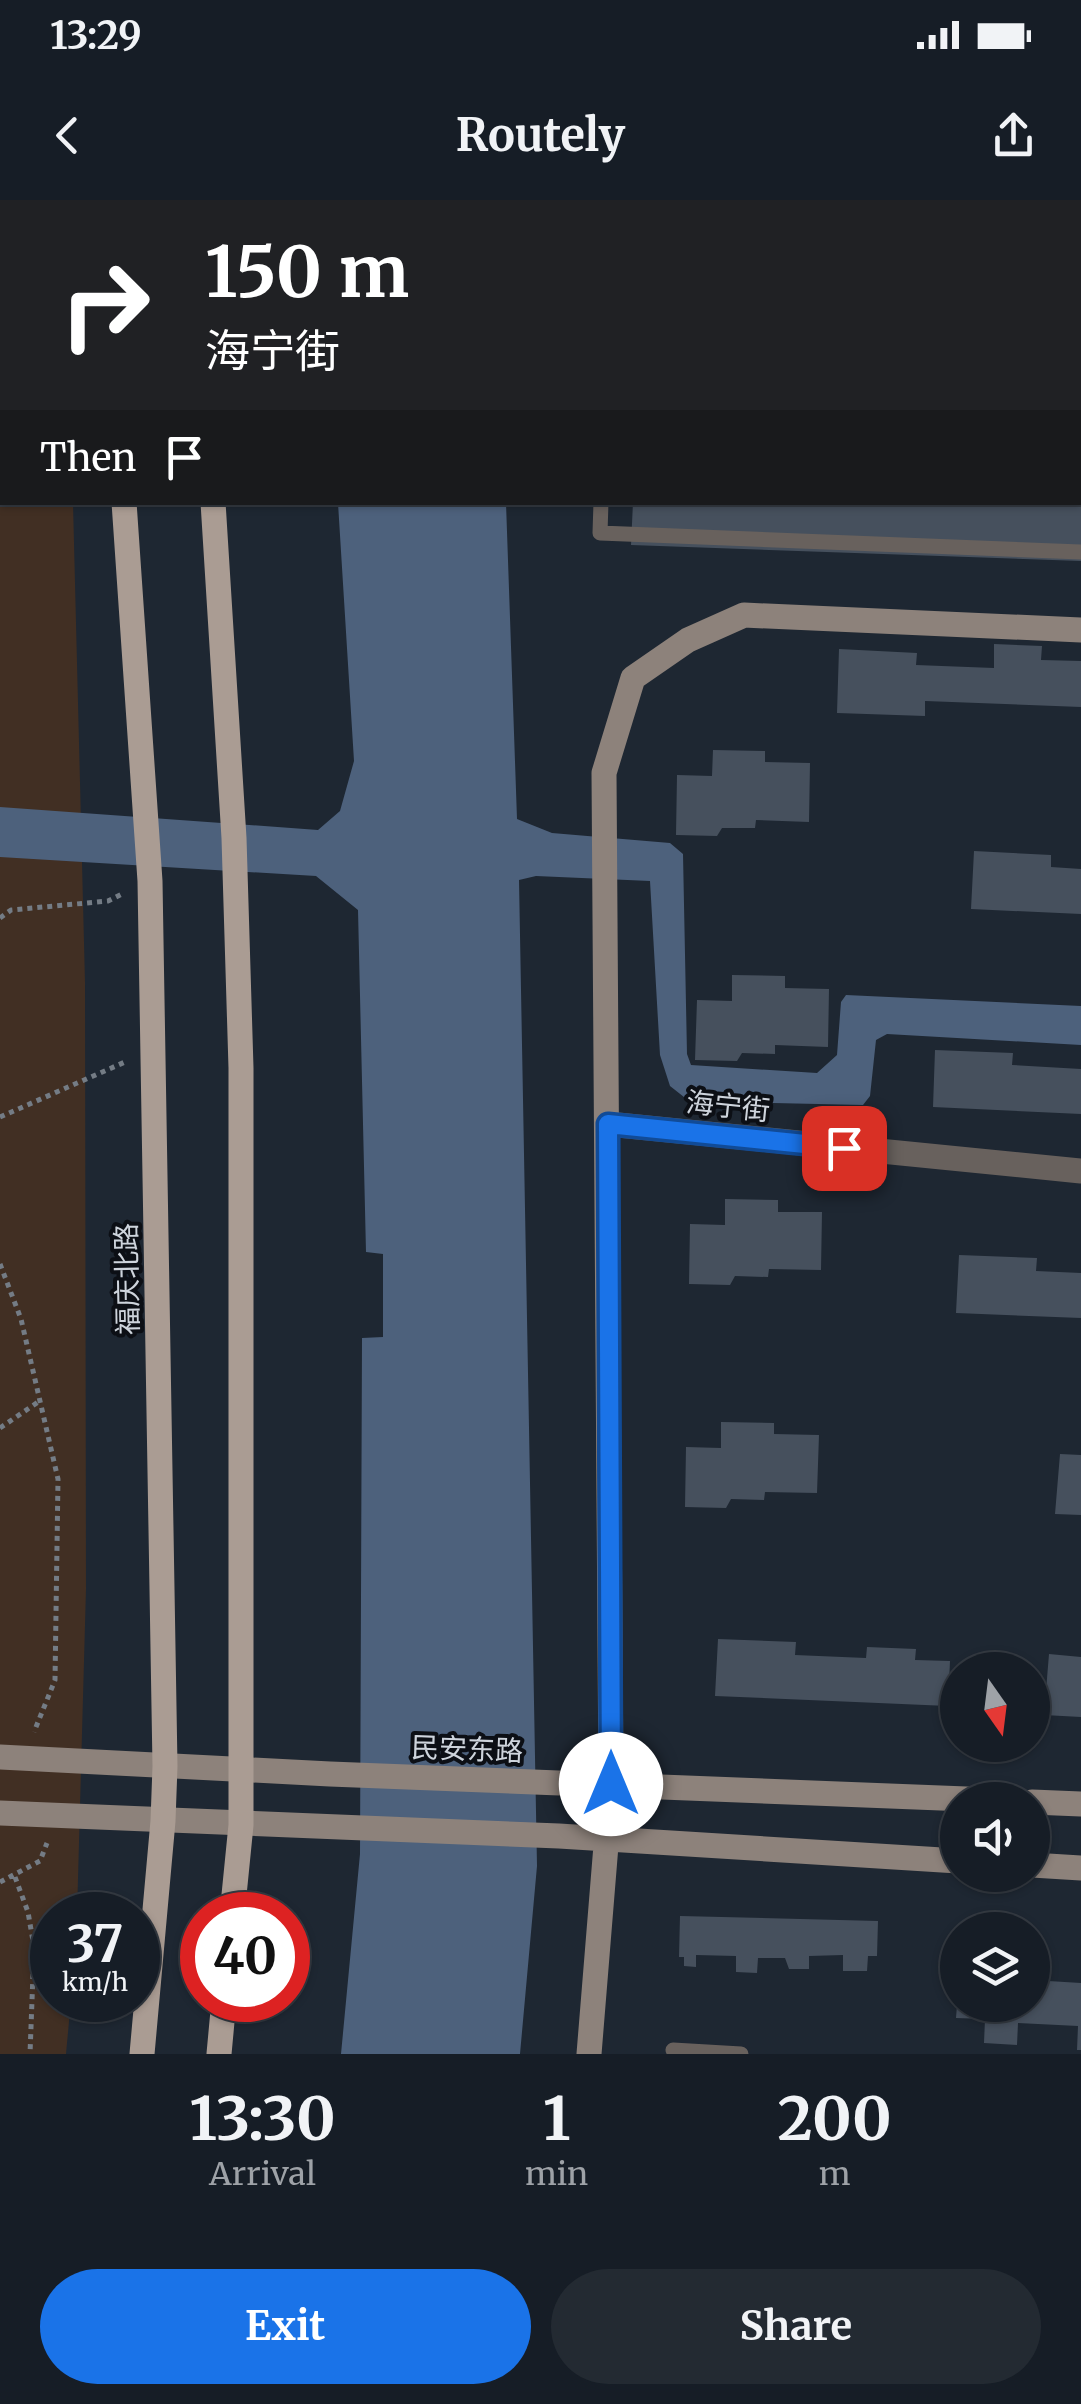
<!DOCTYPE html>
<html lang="en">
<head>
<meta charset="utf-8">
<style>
  body { margin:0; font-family:Merriweather,"Noto Sans SC",serif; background:#232a32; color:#f1f3f6; height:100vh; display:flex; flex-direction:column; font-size:38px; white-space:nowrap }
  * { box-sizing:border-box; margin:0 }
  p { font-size:32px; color:#9ea2a7 }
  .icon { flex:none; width:55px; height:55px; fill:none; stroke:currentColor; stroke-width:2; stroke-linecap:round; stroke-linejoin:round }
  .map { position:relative; height:1854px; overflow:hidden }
  .sheet { display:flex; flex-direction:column; background:#161d26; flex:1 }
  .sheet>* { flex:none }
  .top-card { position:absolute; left:0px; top:0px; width:1082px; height:305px; box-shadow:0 2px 8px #0004,0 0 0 2px #353b43; background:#202124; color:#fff; overflow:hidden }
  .needle { width:65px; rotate:166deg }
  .tools { position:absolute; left:940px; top:1452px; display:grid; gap:20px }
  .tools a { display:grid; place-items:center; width:110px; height:110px; border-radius:50%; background:#161d26; box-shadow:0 2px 8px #0004,0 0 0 2px #353b43; font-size:50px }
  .speed { position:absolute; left:30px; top:1692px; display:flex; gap:20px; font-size:50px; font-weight:700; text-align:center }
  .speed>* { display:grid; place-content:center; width:130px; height:130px; border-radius:50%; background:#161d26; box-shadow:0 2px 8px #0004,0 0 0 2px #353b43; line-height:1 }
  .speed small { font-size:25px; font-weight:400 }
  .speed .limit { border:15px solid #d22; background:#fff; color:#111 }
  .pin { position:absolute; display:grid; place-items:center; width:85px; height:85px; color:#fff; margin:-42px; border-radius:20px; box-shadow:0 5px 15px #0006 }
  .me { position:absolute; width:110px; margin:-55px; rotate:0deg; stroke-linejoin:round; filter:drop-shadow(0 0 8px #0008) }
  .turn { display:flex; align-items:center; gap:35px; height:210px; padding:0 40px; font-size:45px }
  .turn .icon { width:130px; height:130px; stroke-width:2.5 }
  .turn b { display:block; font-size:70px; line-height:85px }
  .then { display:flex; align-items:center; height:95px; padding:0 40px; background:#0003; gap:20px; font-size:38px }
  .eta { display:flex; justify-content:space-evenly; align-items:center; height:170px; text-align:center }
  .eta b { font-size:60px; font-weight:700; line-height:70px }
  .button { display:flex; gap:20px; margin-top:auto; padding:20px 40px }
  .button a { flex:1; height:115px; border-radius:60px; background:#1a73e8; color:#fff; font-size:40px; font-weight:700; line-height:115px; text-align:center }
  .button a+a { background:#232a32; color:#f1f3f6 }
  .status { display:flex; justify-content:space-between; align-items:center; height:70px; padding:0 50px; background:#161d26; direction:ltr }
  .status svg { height:28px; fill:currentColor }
  header { display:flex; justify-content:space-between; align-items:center; height:130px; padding:0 40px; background:#161d26; font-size:45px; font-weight:700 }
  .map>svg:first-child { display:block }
</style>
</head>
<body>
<div class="status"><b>13:29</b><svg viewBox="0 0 49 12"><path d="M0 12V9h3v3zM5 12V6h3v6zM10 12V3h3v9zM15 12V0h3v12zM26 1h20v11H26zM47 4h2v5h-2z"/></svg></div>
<header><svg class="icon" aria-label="back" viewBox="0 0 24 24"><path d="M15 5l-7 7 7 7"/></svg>Routely<svg class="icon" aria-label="share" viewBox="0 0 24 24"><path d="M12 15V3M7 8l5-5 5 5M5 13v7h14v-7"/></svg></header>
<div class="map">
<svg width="1081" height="1854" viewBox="0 0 1081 1854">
  <rect width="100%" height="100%" fill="#1e2732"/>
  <path fill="#412f23" d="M0 0H66V2H2V302L73 303 85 782 86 1389 77 1715H52V1800H71L66 1854H0Z"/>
  <path fill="#4d617c" d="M338 303H506L517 619 552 633 670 643 683 654 687 854 691 865 817 873 837 855 841 802 846 795 1081 806V845L887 834 876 840 870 896 863 905 689 901 670 886 660 855 650 681 536 676 519 680 537 1666 520 1854H341L360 1654 362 1138 383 1137V1054L366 1052 358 710 316 676 0 657V607L318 630 340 611 354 561Z"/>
  <path fill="#46505d" d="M633 302H1081V361L631 345Z
    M994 444 1042 446 1041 460 1081 461V507L925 501V516L837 513 839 449 917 453 916 465 994 468Z
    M713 550 765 551V562L810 563 809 622 756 620 755 628H722L717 636 676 635 677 575 712 576Z
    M974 651 1051 655V667L1081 669V714L971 709Z
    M732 775 785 776V788L829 789 828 847 775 845V854L742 853 737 861 695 860 697 800 732 801Z
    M935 850 1013 853 1012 865 1081 869V914L933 907Z
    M725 999 778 1000V1012H822L821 1070 769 1069 768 1077 735 1076 730 1085 689 1084 690 1024 725 1025Z
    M959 1055 1037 1058 1036 1071 1081 1073V1118L956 1113Z
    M721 1222 774 1223V1234L819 1235 817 1293 765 1292 764 1300 731 1299 726 1308 685 1307 686 1247 721 1248Z
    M1060 1254 1081 1255V1315L1055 1314Z
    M718 1439 796 1442 795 1455 866 1458 867 1447 916 1449 915 1460 950 1461 948 1506 715 1496Z
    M1049 1454 1081 1457V1517L1044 1515Z
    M680 1716 878 1721 877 1756H868L867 1771H843V1755L809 1756V1769H789L785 1758H758L757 1773 736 1772V1756L696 1755V1767L684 1766V1757H679Z
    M1032 1780 1081 1783V1850H1077L1078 1826 1018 1823 1017 1845 984 1843 985 1819 956 1818 957 1805H1032Z"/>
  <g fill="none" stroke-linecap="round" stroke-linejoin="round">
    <path stroke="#747c85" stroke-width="5" stroke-dasharray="5 5" stroke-linecap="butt" d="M0 66H2
      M0 718 11 710 108 701 122 694
      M0 917 125 862
      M0 1064 21 1119 58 1279 55 1480 34 1532
      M0 1228 41 1200
      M15 1677 28 1712 34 1747 30 1854
      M0 1682 40 1661 47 1643"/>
    <path stroke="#68615d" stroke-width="15" d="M611 2V0
      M601 302 600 333 1081 352
      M673 1850 741 1854"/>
    <path stroke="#68615d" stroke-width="25" d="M608 924 1081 971"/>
    <path stroke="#8d827b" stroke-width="25" d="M0 1557 330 1574 992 1600
      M1032 1602 1081 1604
      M0 1613 559 1636 958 1661
      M1032 1665 1081 1668
      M589 1854 611 1584 604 573 633 478 688 440 744 415 1081 430"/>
    <path stroke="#aa9c93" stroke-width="25" d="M104 0V2
      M194 0V2
      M124 302 150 681 165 1566 163 1621 142 1854
      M213 302 234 638 241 868V1625L232 1715
      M219 1854 224 1800"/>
  </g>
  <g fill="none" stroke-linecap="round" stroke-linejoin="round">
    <g stroke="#114b97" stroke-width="25">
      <path id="route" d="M611 1584 608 924 844 948"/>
    </g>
    <use href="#route" stroke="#1a73e8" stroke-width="18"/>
  </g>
  <g text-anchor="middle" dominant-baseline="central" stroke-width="8" stroke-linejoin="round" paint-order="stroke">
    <g font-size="28" fill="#ced4dc" stroke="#0c0f15">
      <text transform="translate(728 906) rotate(6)">海宁街</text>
      <text transform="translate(127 1079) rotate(-91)">福庆北路</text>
      <text transform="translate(467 1549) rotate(2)">民安东路</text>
    </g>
  </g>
</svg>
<div class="tools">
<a><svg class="needle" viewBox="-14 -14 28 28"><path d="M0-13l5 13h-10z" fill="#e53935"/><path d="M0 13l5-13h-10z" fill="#9ea2a7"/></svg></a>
<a><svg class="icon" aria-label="sound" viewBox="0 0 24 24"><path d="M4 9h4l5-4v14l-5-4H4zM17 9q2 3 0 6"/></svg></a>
<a><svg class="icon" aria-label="layers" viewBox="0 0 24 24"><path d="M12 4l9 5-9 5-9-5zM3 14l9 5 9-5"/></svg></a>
</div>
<div class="speed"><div>37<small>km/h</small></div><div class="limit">40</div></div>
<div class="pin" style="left:844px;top:948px;background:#d93025"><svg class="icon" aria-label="arrive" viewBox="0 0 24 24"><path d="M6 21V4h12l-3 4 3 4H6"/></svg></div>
<svg class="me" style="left:611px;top:1584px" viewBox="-20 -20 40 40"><circle r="19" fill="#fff"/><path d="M0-13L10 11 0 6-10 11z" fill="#1a73e8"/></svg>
<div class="top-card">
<div class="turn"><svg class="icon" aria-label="right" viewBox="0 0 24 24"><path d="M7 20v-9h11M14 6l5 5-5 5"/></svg><div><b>150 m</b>海宁街</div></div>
<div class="then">Then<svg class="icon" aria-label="arrive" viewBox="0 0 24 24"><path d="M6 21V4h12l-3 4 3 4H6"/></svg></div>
</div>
</div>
<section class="sheet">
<div class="eta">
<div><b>13:30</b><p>Arrival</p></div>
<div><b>1</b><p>min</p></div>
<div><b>200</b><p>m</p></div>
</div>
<div class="button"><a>Exit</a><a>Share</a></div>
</section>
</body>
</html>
